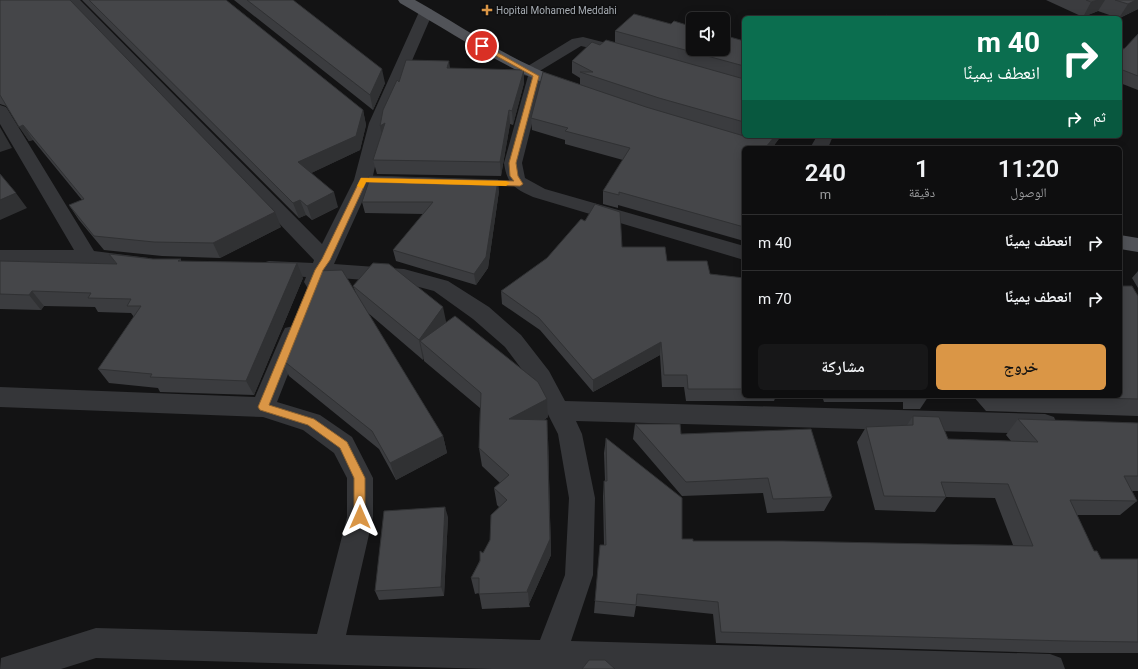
<!DOCTYPE html>
<html lang="ar">
<head>
<meta charset="utf-8">
<style>
  body { margin:0; font-family:Roboto,"Noto Naskh Arabic",sans-serif; background:#171718; color:#f1f3f6; direction:rtl; height:100vh; display:flex; flex-direction:column; font-size:15px; white-space:nowrap }
  * { box-sizing:border-box; margin:0 }
  p { font-size:13px; color:#9b9c9e }
  .icon { flex:none; width:22px; height:22px; fill:none; stroke:currentColor; stroke-width:2; stroke-linecap:round; stroke-linejoin:round }
  .map { position:relative; flex:1; overflow:hidden; direction:ltr }
  .side { position:absolute; left:742px; top:146px; width:380px; height:252px; display:flex; flex-direction:column; background:#0e0e0f; border-radius:6px; box-shadow:0 2px 10px #0003,0 0 0 1px #2e2e2f; direction:rtl }
  .side>* { flex:none }
  .banner { position:absolute; left:742px; top:16px; width:380px; height:122px; border-radius:6px; box-shadow:0 2px 10px #0003,0 0 0 1px #2e2e2f; direction:rtl; background:#0b6e4f; color:#fff; overflow:hidden }
  .tools { position:absolute; left:686px; top:12px; display:grid; gap:8px }
  .tools a { display:grid; place-items:center; width:44px; height:44px; border-radius:6px; background:#0e0e0f; box-shadow:0 2px 10px #0003,0 0 0 1px #2e2e2f; font-size:20px }
  .pin { position:absolute; display:grid; place-items:center; width:34px; height:34px; color:#fff; margin:-17px; border:2px solid #fff; border-radius:50%; box-shadow:0 1px 4px #0007 }
  .me { position:absolute; width:44px; margin:-22px; rotate:0deg; stroke-linejoin:round; filter:drop-shadow(0 0 3px #0008) }
  .turn { display:flex; align-items:center; gap:14px; height:84px; padding:0 16px; font-size:18px }
  .turn .icon { width:52px; height:52px; stroke-width:2.5 }
  .turn b { display:block; font-size:28px; line-height:34px }
  .then { display:flex; align-items:center; height:38px; padding:0 16px; background:#0003; gap:8px; font-size:15px }
  .eta { display:flex; justify-content:space-evenly; align-items:center; height:68px; text-align:center }
  .eta b { font-size:24px; font-weight:600; line-height:28px }
  .button { display:flex; gap:8px; margin-top:auto; padding:8px 16px }
  .button a { flex:1; height:46px; border-radius:6px; background:#da9646; color:#111; font-size:16px; font-weight:600; line-height:46px; text-align:center }
  .button a+a { background:#171718; color:#f1f3f6 }
  ul { padding:0; list-style:none }
  li { display:flex; align-items:center; gap:12px; height:56px; padding:0 16px; border-top:1px solid #2e2e2f }
  li div { flex:1 }
  li b { display:block; font-size:15px }
  li em { font-style:normal }
  .map>svg:first-child { display:block }
</style>
</head>
<body>
<div class="map">
<svg width="1138" height="669" viewBox="0 0 1138 669">
  <rect width="100%" height="100%" fill="#131314"/>
  <g fill="none" stroke-linecap="round" stroke-linejoin="round">
    <path fill="#353639" fill-rule="evenodd" d="M66 0H80L322 244 354 180 369 123 419 12 421 9H431L433 12 385 123 372 180 334 264 404 269 448 281 489 307 521 335 549 371 565 401 1045 414 1054 417 1057 424 1054 431 1045 434 576 421 582 434 595 498 593 575 571 641 1050 654 1061 658 1065 669H492L96 658 61 669H0L1 658 96 628 317 634 347 517V478L334 453 303 430 263 417 0 407V387L255 397 282 334 285 328 293 326 301 328 304 334 277 402 320 415 352 437 373 478V517L346 635 540 640 565 575 569 498 558 434 532 383 505 347 473 319 434 291 404 283 326 277 321 287 314 289 307 287 304 282 306 277 269 275 262 273 259 268 262 263 269 261 313 263 314 260Z
      M583 37 634 50 636 53 634 56 629 57 581 46 538 72 541 73 544 76 522 163 525 178 545 189 744 246V260L533 197C514 188 507 184 504 163L528 76 523 75 520 72 523 69 572 39Z
      M0 105 6 107 8 110 94 251 149 258 152 263 149 268 142 270 88 264H0V250H74L0 124Z
      M817 136H833L828 148H810Z"/>
    <path fill="#515358" fill-rule="evenodd" d="M398 0H415C454 22 492 48 533 67 541 72 573 82 577 88L574 91 569 93 564 91C505 69 454 34 400 3Z
      M1120 235 1138 238V252L1120 249Z"/>
  </g>
  <path fill="#3b3c3f" d="M0 0 281 227 220 258 162 256 104 250 79 220 69 205 82 200 33 140 29 141 6 106 0 104Z
    M82 0H226L363 110 366 125 360 150 311 173 338 207 312 220 306 215 299 218Z
    M234 0H293L385 83 373 110Z
    M1046 0H1138V9L1120 18H1118L1098 11 1083 17Z
    M671 24 744 41V136H781L772 148H744V241L618 205V208L603 204V191L623 160 565 144V140L532 130 531 118 580 84V78L572 73V61L600 45 615 42V31Z
    M1138 34V90L1120 83V51L1125 48Z
    M450 68 524 70V83L513 125 510 124 501 176 377 174 373 160 399 82Z
    M499 191 488 268 476 285 396 261 393 250 424 214 365 213 362 202Z
    M622 247 667 261 710 274 744 278V396H776L774 401H686L684 387H662L660 355 593 392 540 330 502 304 501 291Z
    M109 254 153 259H181V261L303 278 254 395 160 392 158 388 109 383 98 369 134 317 131 313 98 312 95 307 44 306 41 310 0 309V261L116 264Z
    M1138 271V288L1132 278Z
    M353 286 446 323 547 399 548 417 544 420 548 438 551 555 529 604 530 607 482 609 479 593 475 594 471 578 490 540 499 507 497 505 494 488 500 483 482 466 479 448 480 408 424 361V358L423 360 367 312 443 436 447 453 396 480 379 449 289 376 280 358 356 293Z
    M1138 296V416L986 411 973 396H1120Z
    M822 396H927L928 397 920 409H903V402H824Z
    M913 416 948 439 1011 441 1006 435 1018 419 1138 423V491H1132L1137 501 1120 515H1077L1094 551 1101 559H1138V653H1050L716 643 713 614 636 606 634 617 594 613 595 601 604 545 603 496 604 481H605L604 453 606 438 682 539 693 541 1013 545 995 498 946 497 935 512 875 510 857 442 866 427 907 425Z
    M635 424 681 434 832 497 824 511 767 513 763 493 682 496 633 439Z
    M448 517 444 596 379 600 375 591Z"/>
  <path fill="#303133" d="M1098 0H1105L1098 11 1083 17 1091 2Z
    M1136 0H1138V9L1119 18 1128 4Z
    M449 61 451 74 447 68Z
    M382 69 385 83 373 110 370 95Z
    M524 70V83L513 125 512 111Z
    M363 110 366 125 360 150 303 177 298 162Z
    M509 110 510 124 501 176 500 162Z
    M385 123 383 139 380 126Z
    M23 125 33 140 29 141 19 127Z
    M0 127 12 148 0 152Z
    M775 136H781L772 148H765Z
    M498 180 499 191 488 268 476 285 474 274Z
    M334 192 338 207 312 220 307 206Z
    M16 193 27 208 0 220V200Z
    M300 200 306 215 299 218 293 203Z
    M275 212 281 227 220 258 213 243Z
    M297 263 303 278 254 395 246 381Z
    M32 291 44 306 41 310 29 295Z
    M443 307 447 326 420 341 424 358 423 360 419 340Z
    M661 342 660 355 593 392V380Z
    M547 399 548 417 512 438 509 419Z
    M443 436 447 453 396 480 390 463Z
    M548 438 551 555 529 604 528 592H527Z
    M445 507 448 517 444 596 441 587Z"/>
  <path fill="#454649" stroke="#303133" d="M0 0H70L275 212 213 243 154 242 94 236 69 205 84 199 23 125 19 127 0 95Z
    M89 0H226L363 110 356 136 298 162 334 192 307 206 300 200 293 203Z
    M247 0H293L382 69 370 95Z
    M1086 0H1098L1091 2Z
    M1115 0H1136L1128 4Z
    M634 14 671 24 674 21 693 27V49H723V35L744 41V66L615 31Z
    M887 15 890 18H883Z
    M1138 34V76L1120 69V51L1125 48Z
    M606 40 744 79V122L659 98 580 72H593L572 61 592 42 600 45Z
    M406 60 449 61 447 68 524 70 512 111 509 110 500 162 373 160 385 123 380 126 383 110 397 80 399 82Z
    M543 72 646 107 744 136H775L765 148H744V227L619 192V195L603 191 630 148 565 131 568 128 531 118Z
    M0 174 16 193 0 200Z
    M369 176 498 180 486 257 474 274 393 250 433 202H362L370 178 368 179Z
    M595 204 620 212 622 247H665L667 261H707L710 274 744 278V389H688L687 375H664L661 342 593 380 539 318 501 291 547 258 581 219 585 221Z
    M109 254 153 259H181L178 261 297 263 246 381 150 377 152 374 98 369 141 306H127L131 299 88 298 91 293 32 291 29 295 0 294V261L117 264Z
    M373 263 389 264 443 307 419 340 353 286Z
    M342 270 443 436 390 463 372 431 280 358 316 271Z
    M1120 286H1132L1138 296V399L1013 396H1120Z
    M455 316 538 382 547 399 509 419 547 420 550 539 527 591 528 592 479 594V578H471L480 561V551L483 553 490 540 491 515 507 500 494 488 509 475 479 448 481 393 420 341Z
    M910 396H927L928 397H910Z
    M913 416 939 417 948 439 1038 442 1018 419 1138 423V476H1124L1137 501 1070 500 1094 551H1097L1101 559H1138V642L1068 641 721 632 718 602 637 594 636 605 595 601 600 545H606L604 481H607L606 438 682 498V539H693V541H783L1033 546 1008 484 941 482 946 497 884 496 866 427 913 425Z
    M635 424H680L681 434 811 429 832 497 773 499 768 478 686 482Z
    M445 507 441 587 375 591 384 511Z
    M589 660H605L615 669H582Z"/>
  <path fill="#da9646" stroke="#8e622e" d="M480 45H484L539 76 516 163 518 176 523 184 520 186 366 182 330 260 323 270 269 405 314 419 347 442 365 478V517L363 521 360 522 356 521 354 517V478L340 448 308 425 260 410 258 407 315 270 322 259 361 178 514 181 510 176 509 163 533 76 480 47Z"/>
  <path fill="#f59e0b" d="M361 178 506 181 510 183 506 186 366 182 363 188H361L357 186Z"/>
  <path fill="#da9646" stroke="#0e0e0f" stroke-width="1.5" d="M485 4h4v4h4v4h-4v4h-4v-4h-4v-4h4z"/>
  <g text-anchor="middle" dominant-baseline="central" stroke-width="3" stroke-linejoin="round" paint-order="stroke">
    <g font-size="10" fill="#a6acb3" stroke="#0e0e0f" text-anchor="start">
      <text x="496" y="10">Hopital Mohamed Meddahi</text>
    </g>
  </g>
</svg>
<div class="tools">
<a><svg class="icon" aria-label="sound" viewBox="0 0 24 24"><path d="M4 9h4l5-4v14l-5-4H4zM17 9q2 3 0 6"/></svg></a>
</div>
<div class="pin" style="left:482px;top:46px;background:#d93025"><svg class="icon" aria-label="arrive" viewBox="0 0 24 24"><path d="M6 21V4h12l-3 4 3 4H6"/></svg></div>
<svg class="me" style="left:360px;top:517px" viewBox="-20 -20 40 40"><path d="M0-17L14 15 0 8-14 15z" fill="#da9646" stroke="#fff" stroke-width="4"/></svg>
<div class="banner">
<div class="turn"><svg class="icon" aria-label="right" viewBox="0 0 24 24"><path d="M7 20v-9h11M14 6l5 5-5 5"/></svg><div><b>40 m</b>انعطف يمينًا</div></div>
<div class="then">ثم<svg class="icon" aria-label="right" viewBox="0 0 24 24"><path d="M7 20v-9h11M14 6l5 5-5 5"/></svg></div>
</div>
<section class="side">
<div class="eta">
<div><b>11:20</b><p>الوصول</p></div>
<div><b>1</b><p>دقيقة</p></div>
<div><b>240</b><p>m</p></div>
</div>
<ul>
<li><svg class="icon" aria-label="right" viewBox="0 0 24 24"><path d="M7 20v-9h11M14 6l5 5-5 5"/></svg><div><b>انعطف يمينًا</b></div><em>40 m</em></li>
<li><svg class="icon" aria-label="right" viewBox="0 0 24 24"><path d="M7 20v-9h11M14 6l5 5-5 5"/></svg><div><b>انعطف يمينًا</b></div><em>70 m</em></li>
</ul>
<div class="button"><a>خروج</a><a>مشاركة</a></div>
</section>
</div>
</body>
</html>
